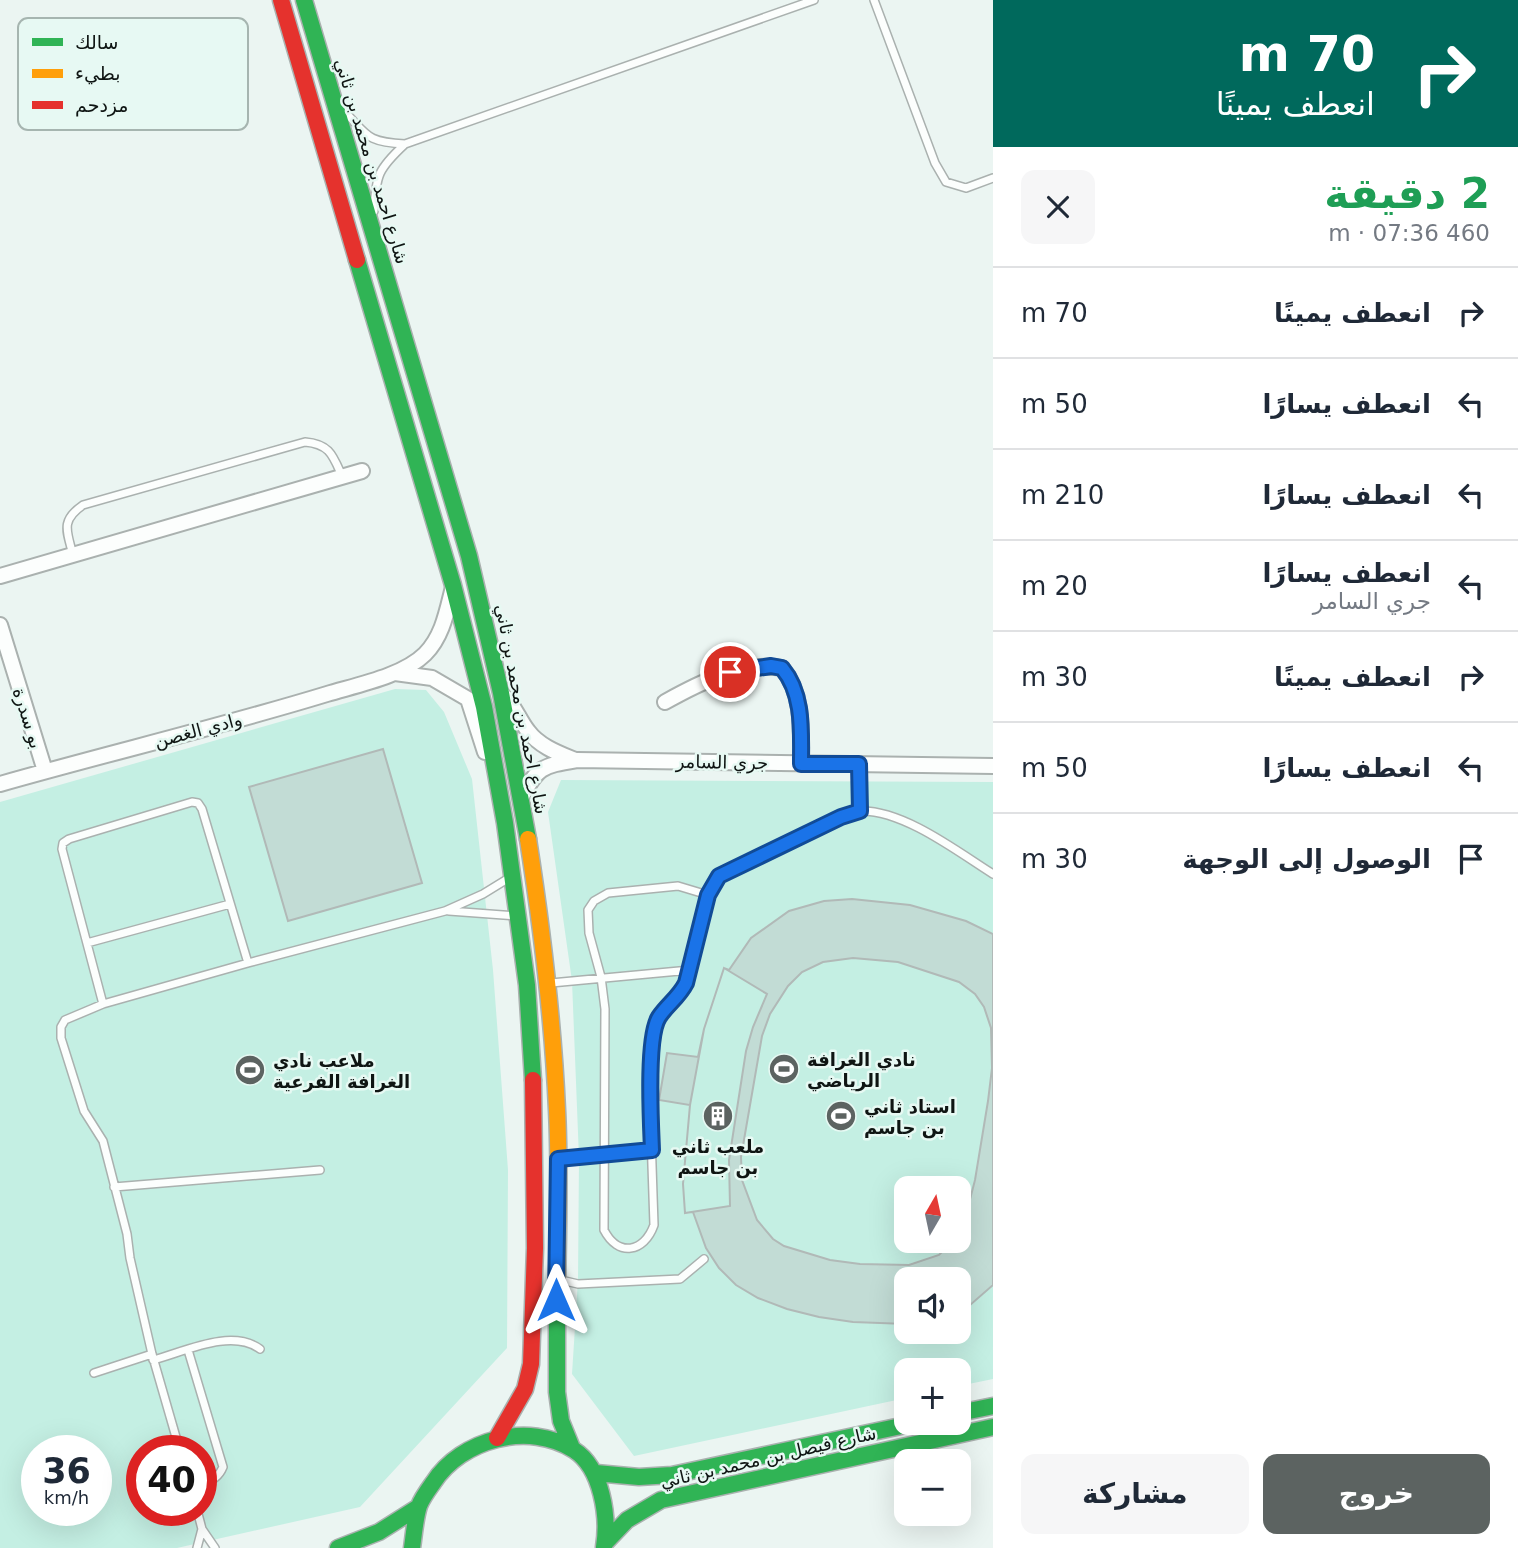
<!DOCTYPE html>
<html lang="ar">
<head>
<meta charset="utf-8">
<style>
  body { margin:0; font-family:"DejaVu Sans","Noto Sans Arabic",sans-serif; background:#f6f6f7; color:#1f2937; direction:rtl; height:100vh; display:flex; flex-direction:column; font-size:26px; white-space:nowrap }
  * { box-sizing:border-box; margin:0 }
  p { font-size:23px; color:#747a83 }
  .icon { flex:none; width:38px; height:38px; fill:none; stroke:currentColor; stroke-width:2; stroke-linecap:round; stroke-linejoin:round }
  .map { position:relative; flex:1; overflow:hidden; direction:ltr }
  .drawer { display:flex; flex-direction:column; background:#fff; width:525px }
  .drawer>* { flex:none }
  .banner { background:#00695c; color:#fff; overflow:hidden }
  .needle { width:46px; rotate:9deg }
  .controls { position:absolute; left:894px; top:1176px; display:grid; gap:14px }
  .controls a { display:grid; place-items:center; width:77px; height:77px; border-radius:14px; background:#fff; box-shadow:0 7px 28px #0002; font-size:35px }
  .speed { position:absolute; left:21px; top:1435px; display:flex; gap:14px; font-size:35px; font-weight:700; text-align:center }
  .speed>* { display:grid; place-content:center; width:91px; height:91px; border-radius:50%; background:#fff; box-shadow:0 7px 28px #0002; line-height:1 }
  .speed small { font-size:18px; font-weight:400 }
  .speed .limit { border:10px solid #d22; background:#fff; color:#111 }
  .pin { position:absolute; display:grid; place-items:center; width:60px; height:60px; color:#fff; margin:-30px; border:4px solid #fff; border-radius:50%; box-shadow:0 2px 7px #0007 }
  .me { position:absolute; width:77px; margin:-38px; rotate:0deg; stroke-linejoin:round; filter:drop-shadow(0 0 5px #0008) }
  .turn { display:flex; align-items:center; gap:24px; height:147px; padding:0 28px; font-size:32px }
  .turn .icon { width:91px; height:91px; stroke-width:2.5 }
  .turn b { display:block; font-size:49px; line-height:60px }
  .round { display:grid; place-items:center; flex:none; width:74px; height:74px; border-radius:14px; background:#f6f6f7 }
  .head { display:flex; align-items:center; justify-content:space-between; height:119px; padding:0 28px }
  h1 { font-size:42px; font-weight:800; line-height:52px; color:#1e9e55 }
  .primary-button { display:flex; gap:14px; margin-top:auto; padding:14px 28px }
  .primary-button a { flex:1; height:80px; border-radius:14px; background:#5c6361; color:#fff; font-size:28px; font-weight:800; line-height:80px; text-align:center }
  .primary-button a+a { background:#f6f6f7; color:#1f2937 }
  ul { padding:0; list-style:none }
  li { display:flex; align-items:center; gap:21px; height:91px; padding:0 28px; border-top:2px solid #e0e1e3 }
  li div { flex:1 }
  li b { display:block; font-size:26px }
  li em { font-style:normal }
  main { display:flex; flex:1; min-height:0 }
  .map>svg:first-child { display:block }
</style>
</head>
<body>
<main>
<section class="drawer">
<div class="banner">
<div class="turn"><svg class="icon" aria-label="right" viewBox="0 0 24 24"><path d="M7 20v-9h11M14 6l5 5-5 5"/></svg><div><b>70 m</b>انعطف يمينًا</div></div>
</div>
<div class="head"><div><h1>2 دقيقة</h1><p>460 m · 07:36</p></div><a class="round"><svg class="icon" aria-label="close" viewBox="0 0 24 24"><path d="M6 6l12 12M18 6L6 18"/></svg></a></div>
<ul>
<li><svg class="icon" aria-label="right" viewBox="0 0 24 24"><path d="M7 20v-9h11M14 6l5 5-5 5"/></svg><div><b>انعطف يمينًا</b></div><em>70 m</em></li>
<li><svg class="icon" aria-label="left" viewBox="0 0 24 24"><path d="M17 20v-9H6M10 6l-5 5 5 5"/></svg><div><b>انعطف يسارًا</b></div><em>50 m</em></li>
<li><svg class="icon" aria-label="left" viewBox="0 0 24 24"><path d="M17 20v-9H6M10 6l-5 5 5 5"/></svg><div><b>انعطف يسارًا</b></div><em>210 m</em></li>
<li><svg class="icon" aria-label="left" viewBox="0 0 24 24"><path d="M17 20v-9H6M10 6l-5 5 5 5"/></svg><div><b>انعطف يسارًا</b><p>جري السامر</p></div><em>20 m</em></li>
<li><svg class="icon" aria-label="right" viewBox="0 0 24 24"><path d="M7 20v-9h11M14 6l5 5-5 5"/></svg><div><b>انعطف يمينًا</b></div><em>30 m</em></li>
<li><svg class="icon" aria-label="left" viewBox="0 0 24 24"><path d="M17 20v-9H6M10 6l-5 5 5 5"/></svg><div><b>انعطف يسارًا</b></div><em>50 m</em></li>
<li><svg class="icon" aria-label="arrive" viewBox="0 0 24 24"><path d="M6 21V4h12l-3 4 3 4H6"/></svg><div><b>الوصول إلى الوجهة</b></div><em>30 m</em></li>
</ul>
<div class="primary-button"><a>خروج</a><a>مشاركة</a></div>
</section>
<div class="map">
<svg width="993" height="1548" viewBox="0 0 993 1548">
  <rect width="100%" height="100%" fill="#ebf5f2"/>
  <path fill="#c4efe3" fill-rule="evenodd" d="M395 689 426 690 444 712 472 779 493 970 508 1170 507 1348 360 1507 177 1548H0V802ZM37 1451H96V1510H37ZM142 1451H201V1510H142Z
    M561 780 993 782V1379L959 1386V1370H906V1398L634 1456 572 1374 578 1280 579 1158 572 981 548 812ZM906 1188H959V1241H906ZM906 1279H959V1332H906Z"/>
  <path fill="#c2dcd5" stroke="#b1b9b7" stroke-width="2" fill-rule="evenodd" d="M383 749 422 883 288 921 249 787Z
    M852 899 910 905 966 921 993 934V1285L969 1306 959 1310V1279H906V1324L853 1322 819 1317 787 1309 758 1298 736 1285 719 1268 706 1248 693 1212 685 1213 683 1184 690 1105 659 1100 667 1053 698 1057 704 1029 724 968 729 970 751 938 789 911 824 901ZM853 958 898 962 959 982 975 994 984 1007 991 1028 992 1068 988 1101 975 1180 967 1211 959 1229V1241H953L939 1255 909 1265 860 1264 830 1260 784 1246 773 1239 757 1220 742 1180 741 1157 745 1134 762 1036 770 1014 788 986 802 972 823 962Z
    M724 968 767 994 753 1027 746 1051 729 1160 730 1206 685 1213 683 1184 690 1105 704 1029Z"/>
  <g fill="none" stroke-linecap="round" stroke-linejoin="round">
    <g stroke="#aab1af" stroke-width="10">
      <path id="lane" d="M874 0 935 163 946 182 966 188 993 178
        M343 110C368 135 365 142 405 144 378 169 376 175 374 211
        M405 144 814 0
        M73 555C67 531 60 521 83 505L305 442C330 444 333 456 342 476
        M858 764 860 811
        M449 911 517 916
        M87 943 230 904
        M690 970 680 995 658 1018 653 1033 650 1106 654 1225C644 1253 618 1257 604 1230L605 1009 601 977 589 933 588 910 594 901 608 893 678 886 708 895
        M551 983 690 970 708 895 719 876 841 817C848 815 855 811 862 811 905 811 958 852 993 874
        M103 1004 62 849 63 843 69 839 192 802 198 803 202 809 248 963
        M559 1159 652 1149
        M114 1187 320 1170
        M561 1280 578 1284 680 1279 704 1259
        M188 1350 223 1467C219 1477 211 1482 201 1484
        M153 1360C184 1352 231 1328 260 1349
        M94 1373 152 1354
        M180 1451 152 1354 130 1258 127 1234 103 1141 84 1111 61 1038V1027L65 1020 103 1004 248 963 445 911 483 894 509 878
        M197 1510 202 1529 215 1548
        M197 1548 202 1529"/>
    </g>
    <g stroke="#aab1af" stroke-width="18">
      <path id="street" d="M0 576 362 471
        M0 625 45 771
        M395 673 432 678 468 699 485 752
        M502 694C514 704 518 718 528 731 539 746 558 753 575 760
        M665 702C699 683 742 661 782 668 804 694 801 732 801 764
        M0 784C109 753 219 727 327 694 357 685 403 676 425 654 443 636 447 610 453 587
        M521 798C538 767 541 766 577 760L993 766"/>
    </g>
    <g stroke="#aab1af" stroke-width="19">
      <path id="fast" d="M304 0 469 556 501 693 528 839
        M357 260 453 585 484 707 505 823 527 985 533 1080
        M557 1292V1392L561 1421 572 1448
        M959 1413 993 1406
        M596 1473 639 1477 672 1475 915 1423
        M606 1542 627 1520 661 1500 993 1427
        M338 1548 379 1532 417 1508
        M412 1548C414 1534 415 1519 419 1506 422 1498 428 1490 433 1483 461 1439 529 1421 574 1450 602 1468 609 1517 604 1547"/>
    </g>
    <g stroke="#aab1af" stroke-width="19">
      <path id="slow" d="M528 839C542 929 553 1019 557 1110 560 1170 558 1231 557 1292"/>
    </g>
    <g stroke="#aab1af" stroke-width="19">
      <path id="jam" d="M281 0 357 260
        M497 1438 525 1389 531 1364 535 1248 533 1080"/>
    </g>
    <use href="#lane" stroke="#fcfefd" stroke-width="7"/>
    <use href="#street" stroke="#fcfefd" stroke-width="14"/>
    <use href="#fast" stroke="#30b455" stroke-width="16"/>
    <use href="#slow" stroke="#ff9f0a" stroke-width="16"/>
    <use href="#jam" stroke="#e5322d" stroke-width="16"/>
  </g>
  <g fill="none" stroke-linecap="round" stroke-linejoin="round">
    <g stroke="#114b97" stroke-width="18">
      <path id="route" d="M556 1300 558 1159 652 1150C651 1124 646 1037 659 1017 667 1005 679 997 686 983L708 895 719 876 841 817 860 811 859 764H801C801 732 804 694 782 668L771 666 730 672"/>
    </g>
    <use href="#route" stroke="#1a73e8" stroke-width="12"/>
  </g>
  <defs>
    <g id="stadium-disc" transform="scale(1.575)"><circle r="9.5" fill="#5c6361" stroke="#e7f9f3"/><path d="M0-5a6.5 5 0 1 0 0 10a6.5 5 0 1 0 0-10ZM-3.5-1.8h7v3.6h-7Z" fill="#fff"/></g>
    <g id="building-disc" transform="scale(1.575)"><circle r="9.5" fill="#5c6361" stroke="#e7f9f3"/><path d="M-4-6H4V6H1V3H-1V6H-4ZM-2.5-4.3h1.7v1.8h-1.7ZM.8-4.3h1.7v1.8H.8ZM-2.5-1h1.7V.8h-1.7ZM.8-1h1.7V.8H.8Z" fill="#fff"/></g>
  </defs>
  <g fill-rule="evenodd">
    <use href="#stadium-disc" x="784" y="1069"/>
    <use href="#stadium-disc" x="250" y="1070"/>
    <use href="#building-disc" x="718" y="1116"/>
    <use href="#stadium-disc" x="841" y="1116"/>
  </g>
  <g text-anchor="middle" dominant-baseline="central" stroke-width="5" stroke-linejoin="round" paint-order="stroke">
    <g font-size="18" fill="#0f1513" stroke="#e7f9f3">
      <text transform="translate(372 161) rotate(73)">شارع احمد بن محمد بن ثاني</text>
      <text transform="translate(522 709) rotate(79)">شارع احمد بن محمد بن ثاني</text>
      <text transform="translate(28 718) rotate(73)">بو سدرة</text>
      <text transform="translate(198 730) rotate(-15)">وادي الغصن</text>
      <text transform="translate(722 762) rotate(1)">جري السامر</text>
      <text transform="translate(768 1457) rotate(-13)">شارع فيصل بن محمد بن ثاني</text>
    </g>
    <g font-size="18" font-weight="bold" fill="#0f1513" stroke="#e7f9f3" text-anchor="start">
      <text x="807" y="1059">نادي الغرافة<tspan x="807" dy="21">الرياضي</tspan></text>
      <text x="273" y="1060">ملاعب نادي<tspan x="273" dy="21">الغرافة الفرعية</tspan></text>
      <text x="864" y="1106">استاد ثاني<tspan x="864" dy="21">بن جاسم</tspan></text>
      <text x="718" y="1146" text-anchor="middle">ملعب ثاني<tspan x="718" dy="21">بن جاسم</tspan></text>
    </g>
  </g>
  <rect x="18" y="18" width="230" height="112" rx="10" fill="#e7f9f3" stroke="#a6b5b0" stroke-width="2"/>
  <rect x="32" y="38" width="31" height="8" fill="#30b455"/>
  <rect x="32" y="69" width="31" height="9" fill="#ff9f0a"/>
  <rect x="32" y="101" width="31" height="8" fill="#e5322d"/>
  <g font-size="19" fill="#0f1513">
    <text x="75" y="49">سالك</text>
    <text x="75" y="80">بطيء</text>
    <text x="75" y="112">مزدحم</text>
  </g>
</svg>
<div class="controls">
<a><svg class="needle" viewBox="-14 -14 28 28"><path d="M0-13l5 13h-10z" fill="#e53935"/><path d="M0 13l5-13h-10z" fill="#747a83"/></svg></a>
<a><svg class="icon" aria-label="sound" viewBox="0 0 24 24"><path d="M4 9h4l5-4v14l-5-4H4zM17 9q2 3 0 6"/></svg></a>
<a>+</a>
<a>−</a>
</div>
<div class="speed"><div>36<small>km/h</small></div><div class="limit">40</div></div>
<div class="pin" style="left:730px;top:672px;background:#d93025"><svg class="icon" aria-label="arrive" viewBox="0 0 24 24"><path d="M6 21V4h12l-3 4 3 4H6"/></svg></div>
<svg class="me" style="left:556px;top:1300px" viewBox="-20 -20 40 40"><path d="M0-17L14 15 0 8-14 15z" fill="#1a73e8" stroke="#fff" stroke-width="4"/></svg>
</div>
</main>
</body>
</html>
